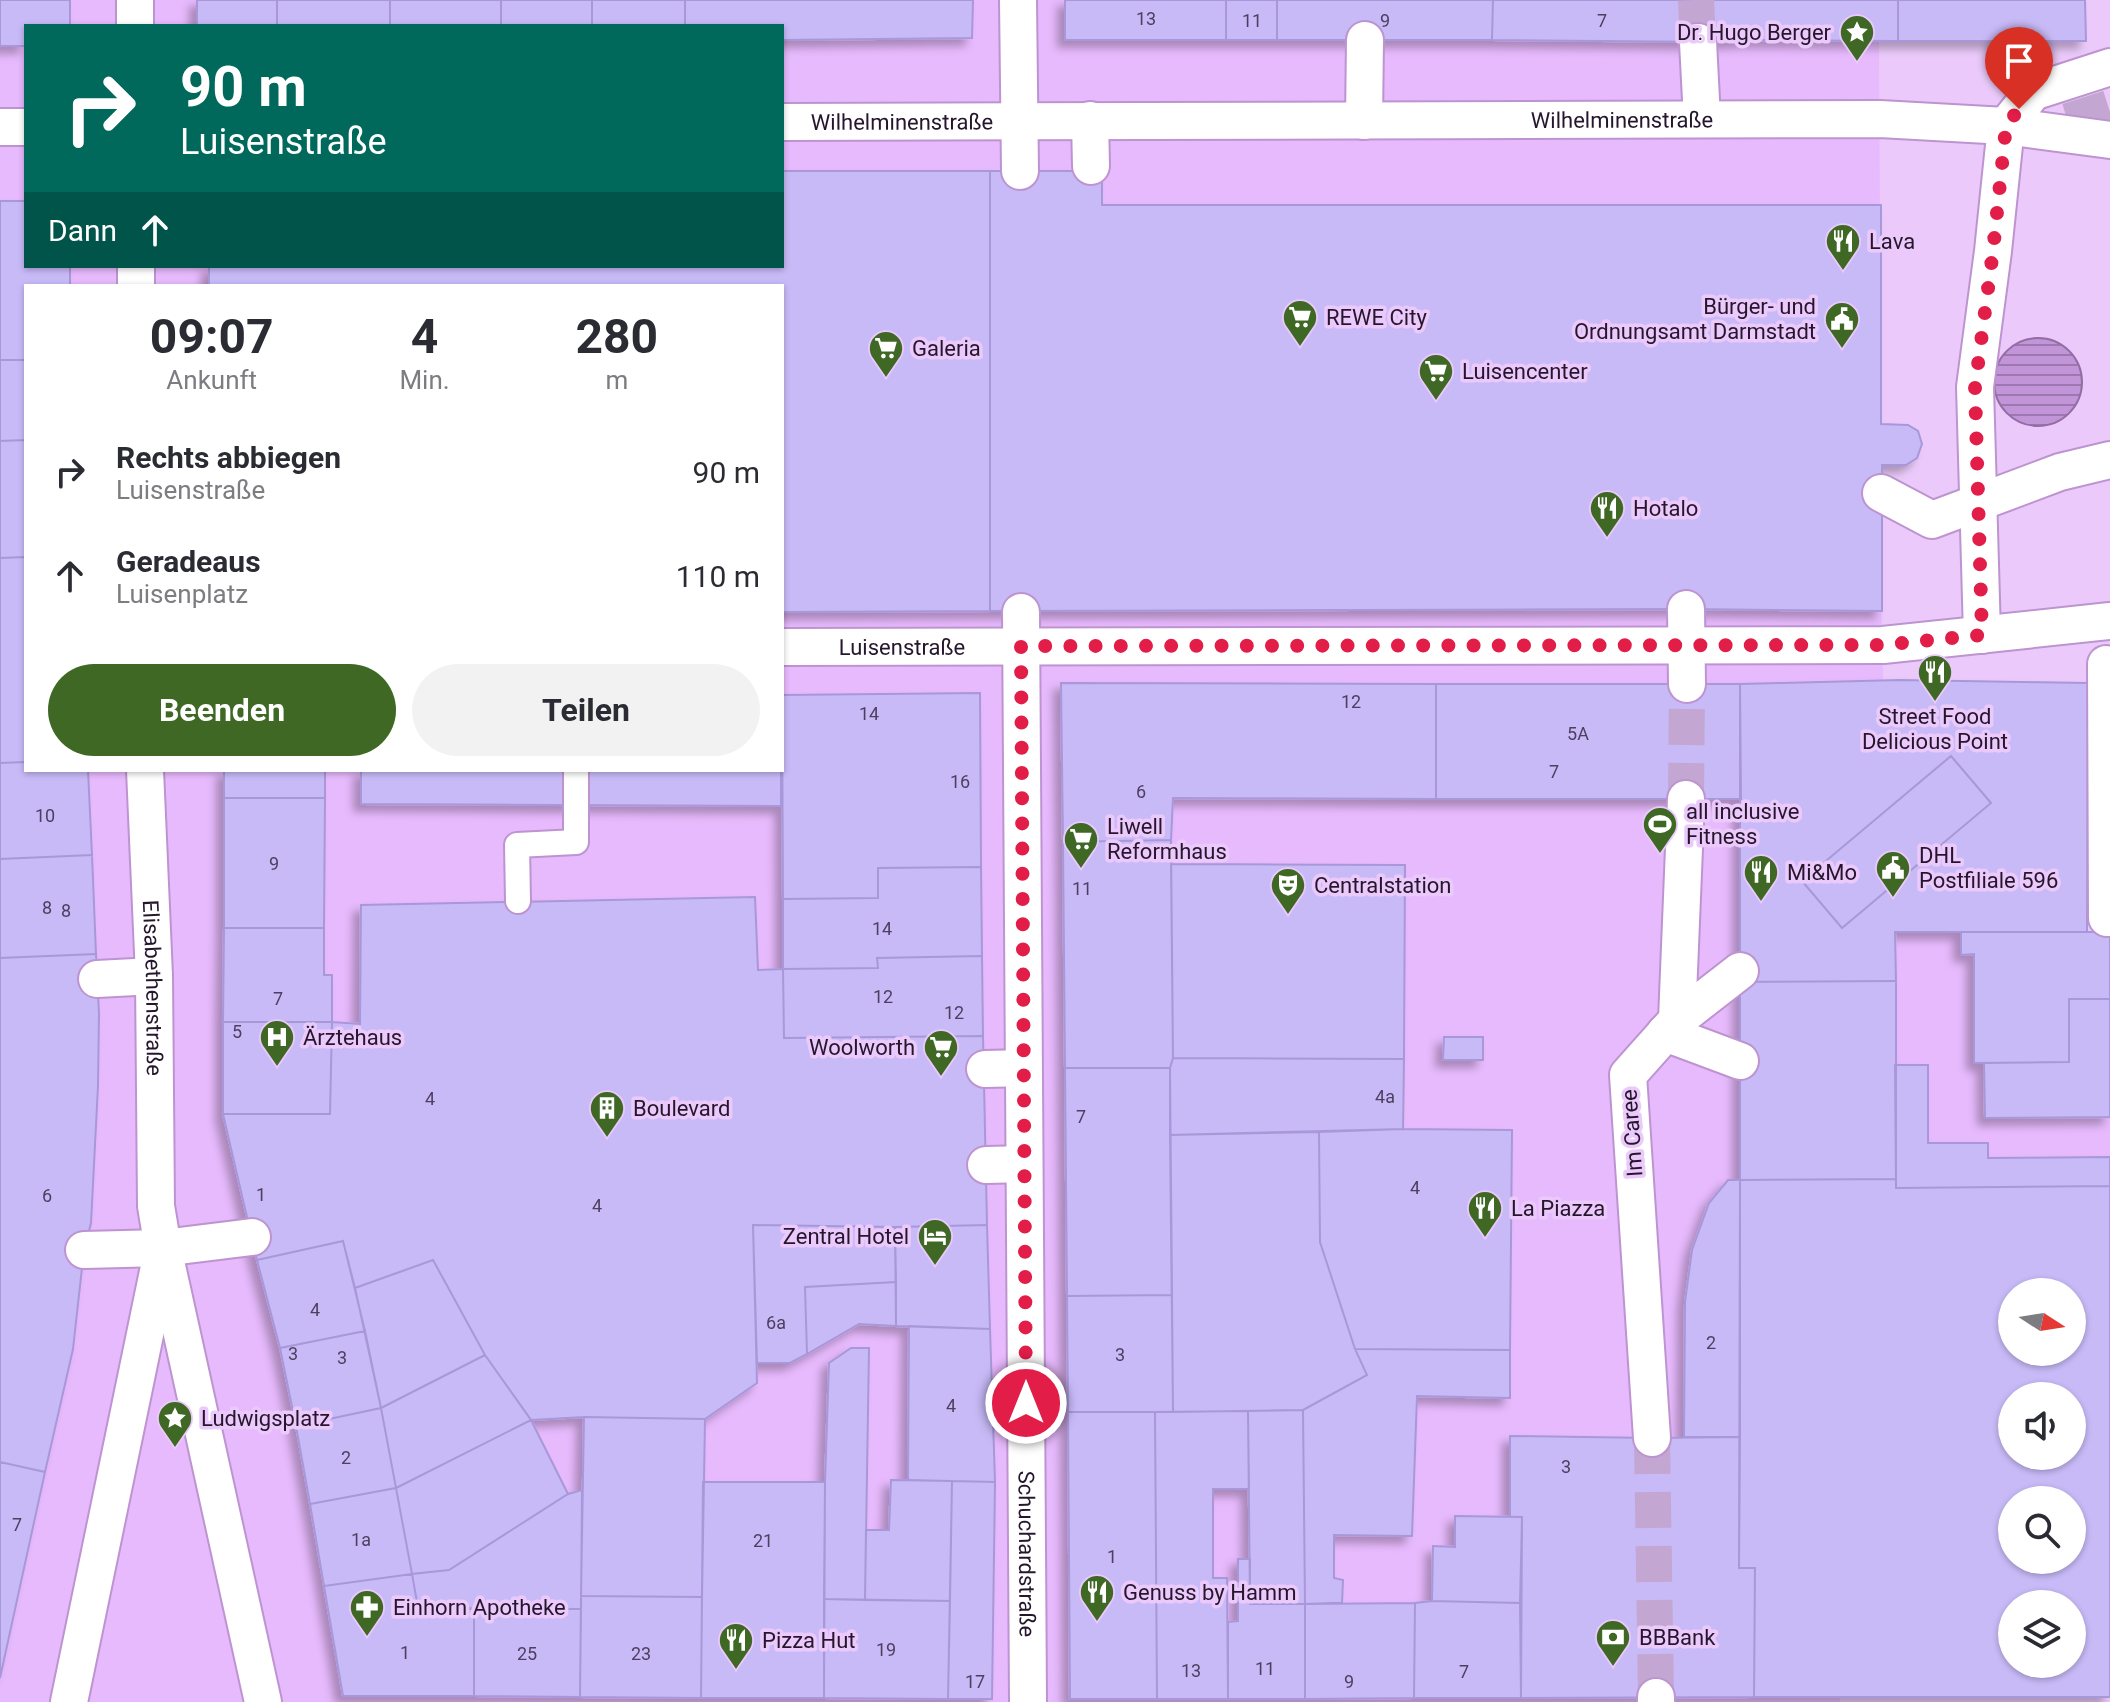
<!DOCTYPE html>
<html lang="de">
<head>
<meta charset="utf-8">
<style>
  body { margin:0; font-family:Roboto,sans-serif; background:#f2f2f3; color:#2b2b33; height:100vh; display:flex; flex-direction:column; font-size:30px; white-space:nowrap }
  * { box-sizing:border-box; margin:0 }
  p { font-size:26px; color:#7c7c81 }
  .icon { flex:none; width:44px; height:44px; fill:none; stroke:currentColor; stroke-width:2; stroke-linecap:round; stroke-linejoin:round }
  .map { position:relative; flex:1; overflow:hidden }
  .details { position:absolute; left:24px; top:284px; width:760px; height:488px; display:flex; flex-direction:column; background:#fff; border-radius:0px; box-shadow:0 2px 6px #0004 }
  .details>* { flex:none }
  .guide { position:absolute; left:24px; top:24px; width:760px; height:244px; border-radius:0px; box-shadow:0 2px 6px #0004; background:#00695c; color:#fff; overflow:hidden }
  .needle { width:52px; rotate:102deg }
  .tools { position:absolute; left:1998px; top:1278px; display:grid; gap:16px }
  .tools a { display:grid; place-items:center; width:88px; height:88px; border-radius:50%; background:#fff; box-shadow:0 2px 6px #0004; font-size:40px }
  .pin { position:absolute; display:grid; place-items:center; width:68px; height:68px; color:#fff; margin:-82px -34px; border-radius:50% 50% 50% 0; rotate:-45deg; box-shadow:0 0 8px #0007 }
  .pin .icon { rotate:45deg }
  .me { position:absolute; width:88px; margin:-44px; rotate:0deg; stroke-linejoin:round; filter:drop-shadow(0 0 6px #0008) }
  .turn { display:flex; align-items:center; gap:28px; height:168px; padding:0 24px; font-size:36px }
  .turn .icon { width:104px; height:104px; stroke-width:2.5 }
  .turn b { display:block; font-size:56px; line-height:68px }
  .then { display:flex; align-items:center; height:76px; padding:0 24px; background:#0003; gap:16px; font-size:30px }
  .eta { display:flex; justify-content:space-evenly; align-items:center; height:136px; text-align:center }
  .eta b { font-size:48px; font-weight:700; line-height:56px }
  .cta { display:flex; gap:16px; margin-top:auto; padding:16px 24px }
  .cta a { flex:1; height:92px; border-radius:48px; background:#3f6824; color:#fff; font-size:32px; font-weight:700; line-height:92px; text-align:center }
  .cta a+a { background:#f2f2f3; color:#2b2b33 }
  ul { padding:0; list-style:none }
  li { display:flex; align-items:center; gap:24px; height:104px; padding:0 24px }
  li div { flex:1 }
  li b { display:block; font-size:30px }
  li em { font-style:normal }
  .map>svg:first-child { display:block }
</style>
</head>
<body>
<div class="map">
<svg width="2110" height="1702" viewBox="0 0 2110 1702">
  <defs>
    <pattern id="water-rules" width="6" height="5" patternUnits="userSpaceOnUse" patternTransform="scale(2)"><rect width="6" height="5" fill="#c294d8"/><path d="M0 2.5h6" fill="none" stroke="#9d78b0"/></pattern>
    <filter id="shadow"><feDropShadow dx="-7" dy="7" stdDeviation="4" flood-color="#0004"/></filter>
  </defs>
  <rect width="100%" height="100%" fill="#ebcafb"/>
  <path fill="#e7b9fd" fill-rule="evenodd" d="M0 0H2085L2086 41H1879L1881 424 1908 425 1918 431 1922 444 1917 458 1906 465 1882 466 1881 593 1883 680 2088 683 2087 931 2110 932V1697H1840V1702H0ZM26 26H782V266H26ZM26 286H782V770H26ZM2012 1292H2072V1352H2012ZM2012 1396H2072V1456H2012ZM2012 1500H2072V1560H2012ZM2012 1604H2072V1664H2012Z"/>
  <path fill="url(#water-rules)" stroke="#936ea5" stroke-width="2" d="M1994 382a44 44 0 1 1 88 0a44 44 0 1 1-88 0Z"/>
  <path fill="#c8baf7" stroke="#a898d9" stroke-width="2" fill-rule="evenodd" filter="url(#shadow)" d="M0 0H70V26H26V46H0Z
    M197 0H277V26H197Z
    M277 0H390V26H277Z
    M390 0H501V26H390Z
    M501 0H592V26H501Z
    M592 0H685V26H592Z
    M685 0H973L972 38 782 40V26H685Z
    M1065 0H1226V40H1065Z
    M1226 0H1277V40H1226Z
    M1277 0H1493L1492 40H1277Z
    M1493 0H1710L1711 42 1492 40Z
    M1710 0H1898V41L1751 40 1711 42Z
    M1898 0H2085L2086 41H1898Z
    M782 171H990V611L782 612V286H209V266H782Z
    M990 171H1102V205H1881V424L1908 425 1918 431 1922 444 1917 458 1906 465H1882V611L1686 609 990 611Z
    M0 201H26V266H70V286H26V360H0Z
    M0 360H26V440L0 441Z
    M26 440V557L0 558V441Z
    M26 557V762L0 763V558Z
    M1900 680 2088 683 2087 932H1895L1896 981 1740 982V684ZM1951 756 1991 803 1842 928 1802 881Z
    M1061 683 1436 684V799L1173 798 1171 840 1063 842Z
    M1436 684H1740L1741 799H1436Z
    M980 693 981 867 878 868V898L783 899 782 695Z
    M1951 756 1991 803 1842 928 1802 881Z
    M26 762V770H88L92 855 0 859V763Z
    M224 770H325V798H224Z
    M361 770H781V806L361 804Z
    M224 798H325L324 928H224Z
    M1171 840 1173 1058 1170 1068H1065L1063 842Z
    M92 855 96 954 0 958V859Z
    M1171 864 1405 865 1404 1059 1173 1058Z
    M981 867 982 956 877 958 878 968 783 969V899L878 898V868Z
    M755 897 758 970 783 969 784 1038 983 1036 987 1225 895 1227 753 1225 757 1383 705 1419 584 1417 531 1420 485 1355 433 1260 355 1288 343 1241 257 1260 223 1114H330L332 1022 360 1024 361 905Z
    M224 928H324V975H332V1022H223Z
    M1961 932H2110V999H2069V1062L1974 1063V954L1961 955Z
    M96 954 99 1014 98 1086 91 1223 84 1250 73 1349 45 1472 0 1462V958Z
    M982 956 983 1036 784 1038 783 969 878 968 877 958Z
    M1896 981V1179L1740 1180V982Z
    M2069 999H2110V1117L1985 1118 1984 1063 2069 1062Z
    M223 1022H332L330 1114H223Z
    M1444 1037H1483V1060H1443Z
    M1173 1058 1404 1059 1403 1129 1170 1135V1068Z
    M1895 1065H1928V1143H1988V1158L2110 1157V1186L1896 1188Z
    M1065 1068H1170L1172 1295 1067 1296Z
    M1403 1129 1512 1130 1510 1350 1355 1349 1320 1242 1319 1132Z
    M1319 1132 1320 1242 1355 1349 1367 1375 1303 1410 1173 1412 1170 1135Z
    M1896 1179V1188L2110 1186V1697H1754L1755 1568H1739L1740 1180ZM2012 1292H2072V1352H2012ZM2012 1396H2072V1456H2012ZM2012 1500H2072V1560H2012ZM2012 1604H2072V1664H2012Z
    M1728 1180H1740V1437H1684L1685 1302 1692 1250 1709 1203Z
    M753 1225 895 1227 896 1282 805 1287 807 1354 790 1363H757Z
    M987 1225 990 1329 896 1326 895 1227Z
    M343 1241 365 1331 280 1348 257 1260Z
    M433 1260 485 1355 381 1408 355 1288Z
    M896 1282V1326L859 1324 807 1354 805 1287Z
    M1172 1295 1173 1412H1068L1067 1296Z
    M909 1326 990 1329 995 1482 908 1480Z
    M365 1331 381 1408 296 1426 280 1348Z
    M851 1348H869L865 1600 824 1599 825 1482 829 1363Z
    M1355 1349 1510 1350V1398L1417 1396 1412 1536 1334 1535V1578L1343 1580 1342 1603 1305 1604 1303 1410 1367 1375Z
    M485 1355 531 1420 396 1488 381 1408Z
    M381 1408 396 1488 310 1504 296 1426Z
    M1303 1410 1305 1604H1250L1248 1411Z
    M1248 1411 1249 1489H1213V1578H1227L1228 1699H1157L1155 1412Z
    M1068 1412H1155L1157 1699H1070Z
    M584 1417 705 1419 702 1597 581 1596Z
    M531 1420 568 1494 449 1570 412 1574 396 1488Z
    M1510 1436 1652 1438 1740 1437 1739 1568H1755L1754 1697 1521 1698 1522 1517H1510Z
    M0 1462 45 1472 0 1678Z
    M891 1480 952 1481 950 1601 865 1600 866 1530H889Z
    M952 1481 995 1482 992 1699H948Z
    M703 1482H825L824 1698H701Z
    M396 1488 412 1574 324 1586 310 1504Z
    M582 1490 581 1609 418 1608 412 1574 449 1570 568 1494Z
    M1455 1516 1522 1517 1520 1603 1432 1601 1433 1546 1455 1547Z
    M1238 1559H1250V1604H1305V1699H1228V1622L1238 1621Z
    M412 1574 418 1608 474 1609V1696H343L324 1586Z
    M581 1596 702 1597 701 1698 580 1697Z
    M824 1599 950 1601 948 1699 824 1698Z
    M1432 1601 1520 1603 1521 1698H1414L1415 1603Z
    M1415 1603 1414 1698 1305 1699V1604Z
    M474 1609H581L580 1697 474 1696Z"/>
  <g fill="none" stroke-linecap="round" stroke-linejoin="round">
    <path stroke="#c4a6d2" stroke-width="36" stroke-dasharray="36 18" stroke-linecap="butt" d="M1696 0 1698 42
      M1686 799 1687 684
      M1652 1438 1656 1697"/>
    <path stroke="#c4a6d2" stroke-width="44" stroke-dasharray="44 22" stroke-linecap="butt" d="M2069 125 2110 112"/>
    <g stroke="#bd94d0" stroke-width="28">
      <path id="service" d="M518 901 517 845 576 842V770"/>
    </g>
    <g stroke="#bd94d0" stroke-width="40">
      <g id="pedestrian">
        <path d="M135 0V26"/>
        <path d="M1018 0 1020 171"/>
        <path d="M1698 42 1702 119"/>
        <path d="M1090 120 1091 166"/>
        <path d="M1364 121 1365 40"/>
        <path id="s1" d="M782 122 1880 119 2006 126 2110 140"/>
        <path d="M0 127H26"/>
        <path d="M136 266V286"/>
        <path d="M1881 493 1932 520 2060 472 2110 460"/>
        <path d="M1686 609 1687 684"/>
        <path id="s2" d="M1021 612 1028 1702"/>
        <path d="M1982 635 1975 387 1993 251 2006 126 2033 92 2110 67"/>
        <path id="s3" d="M782 647 1883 645 2110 621"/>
        <path d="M2106 664 2107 918H2110"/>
        <path id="s4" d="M145 770 154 976 156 1206 163 1248 263 1702"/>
        <path d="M97 979 154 976"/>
        <path d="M1677 1020 1740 971"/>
        <path d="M1665 1033 1740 1061"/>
        <path d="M985 1069 1023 1068"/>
        <path d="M986 1165 1024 1164"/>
        <path d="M84 1250 163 1248 252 1237"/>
        <path d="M1652 1438 1628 1075 1677 1020 1686 799"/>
        <path d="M69 1702 160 1262"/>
        <path d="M1656 1702V1697"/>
      </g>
    </g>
    <use href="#service" stroke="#fff" stroke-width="24"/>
    <use href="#pedestrian" stroke="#fff" stroke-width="36"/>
  </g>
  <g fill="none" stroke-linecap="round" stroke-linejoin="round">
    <path stroke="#e11d48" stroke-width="14" stroke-dasharray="0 25.2" d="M1026 1403 1021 646 1883 645 1982 635 1975 387 1993 251 2006 126 2019 109"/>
  </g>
  <defs>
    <g id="sight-pin" transform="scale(1.8)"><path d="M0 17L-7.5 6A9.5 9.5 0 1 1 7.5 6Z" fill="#3f6824" stroke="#ebcafb"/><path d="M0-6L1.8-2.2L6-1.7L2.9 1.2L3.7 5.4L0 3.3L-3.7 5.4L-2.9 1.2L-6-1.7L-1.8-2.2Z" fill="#fff"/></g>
    <g id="restaurant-pin" transform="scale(1.8)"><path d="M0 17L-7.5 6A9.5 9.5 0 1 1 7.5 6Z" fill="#3f6824" stroke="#ebcafb"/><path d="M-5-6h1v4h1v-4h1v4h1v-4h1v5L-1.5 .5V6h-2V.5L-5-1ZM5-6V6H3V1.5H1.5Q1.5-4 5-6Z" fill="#fff"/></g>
    <g id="supermarket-pin" transform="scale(1.8)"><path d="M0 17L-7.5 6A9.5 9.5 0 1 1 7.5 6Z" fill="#3f6824" stroke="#ebcafb"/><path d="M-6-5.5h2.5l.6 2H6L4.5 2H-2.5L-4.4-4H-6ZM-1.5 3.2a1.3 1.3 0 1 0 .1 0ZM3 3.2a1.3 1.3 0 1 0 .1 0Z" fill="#fff"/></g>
    <g id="civic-pin" transform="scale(1.8)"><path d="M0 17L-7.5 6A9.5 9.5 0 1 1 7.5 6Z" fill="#3f6824" stroke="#ebcafb"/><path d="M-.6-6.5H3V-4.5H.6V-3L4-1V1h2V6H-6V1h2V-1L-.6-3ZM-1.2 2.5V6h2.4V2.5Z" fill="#fff"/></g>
    <g id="stadium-pin" transform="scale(1.8)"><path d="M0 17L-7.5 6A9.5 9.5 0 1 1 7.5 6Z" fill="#3f6824" stroke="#ebcafb"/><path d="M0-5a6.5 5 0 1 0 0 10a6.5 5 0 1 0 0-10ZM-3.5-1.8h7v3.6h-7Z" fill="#fff"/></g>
    <g id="theatre-pin" transform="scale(1.8)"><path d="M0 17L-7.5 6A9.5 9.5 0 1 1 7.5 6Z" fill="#3f6824" stroke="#ebcafb"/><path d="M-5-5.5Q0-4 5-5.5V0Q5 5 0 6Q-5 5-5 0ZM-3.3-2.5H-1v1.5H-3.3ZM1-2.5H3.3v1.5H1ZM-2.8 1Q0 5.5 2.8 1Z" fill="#fff"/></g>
    <g id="hospital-pin" transform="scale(1.8)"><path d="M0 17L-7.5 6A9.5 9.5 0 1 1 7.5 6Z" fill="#3f6824" stroke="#ebcafb"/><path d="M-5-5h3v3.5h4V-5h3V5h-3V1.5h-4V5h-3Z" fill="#fff"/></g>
    <g id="building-pin" transform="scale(1.8)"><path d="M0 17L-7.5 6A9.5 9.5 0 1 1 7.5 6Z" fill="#3f6824" stroke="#ebcafb"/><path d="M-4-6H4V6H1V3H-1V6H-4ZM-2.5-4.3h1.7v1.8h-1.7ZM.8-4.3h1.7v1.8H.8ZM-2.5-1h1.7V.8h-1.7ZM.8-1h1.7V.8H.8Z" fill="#fff"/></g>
    <g id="hotel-pin" transform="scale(1.8)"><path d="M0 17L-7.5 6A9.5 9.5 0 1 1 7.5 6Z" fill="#3f6824" stroke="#ebcafb"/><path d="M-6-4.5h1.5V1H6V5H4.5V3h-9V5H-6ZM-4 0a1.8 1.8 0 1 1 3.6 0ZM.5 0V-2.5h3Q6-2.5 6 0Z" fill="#fff"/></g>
    <g id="pharmacy-pin" transform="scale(1.8)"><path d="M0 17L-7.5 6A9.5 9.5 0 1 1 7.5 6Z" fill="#3f6824" stroke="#ebcafb"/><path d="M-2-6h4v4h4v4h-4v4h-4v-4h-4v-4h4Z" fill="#fff"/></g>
    <g id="bank-pin" transform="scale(1.8)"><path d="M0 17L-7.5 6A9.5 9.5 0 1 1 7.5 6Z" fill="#3f6824" stroke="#ebcafb"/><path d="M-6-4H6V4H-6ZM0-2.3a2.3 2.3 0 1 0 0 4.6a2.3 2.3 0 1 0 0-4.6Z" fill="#fff"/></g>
  </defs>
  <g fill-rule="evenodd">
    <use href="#sight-pin" x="1857" y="32"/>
    <use href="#restaurant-pin" x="1843" y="241"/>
    <use href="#supermarket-pin" x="1300" y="317"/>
    <use href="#civic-pin" x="1842" y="319"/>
    <use href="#supermarket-pin" x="886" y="348"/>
    <use href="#supermarket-pin" x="1436" y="371"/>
    <use href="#restaurant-pin" x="1607" y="508"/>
    <use href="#restaurant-pin" x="1935" y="672"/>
    <use href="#stadium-pin" x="1660" y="824"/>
    <use href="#supermarket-pin" x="1081" y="839"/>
    <use href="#civic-pin" x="1893" y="868"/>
    <use href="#restaurant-pin" x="1761" y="872"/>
    <use href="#theatre-pin" x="1288" y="885"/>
    <use href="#hospital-pin" x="277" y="1037"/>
    <use href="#supermarket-pin" x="941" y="1047"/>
    <use href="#building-pin" x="607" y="1108"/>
    <use href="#restaurant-pin" x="1485" y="1208"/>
    <use href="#hotel-pin" x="935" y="1236"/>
    <use href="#sight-pin" x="175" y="1418"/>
    <use href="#restaurant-pin" x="1097" y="1592"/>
    <use href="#pharmacy-pin" x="367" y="1607"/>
    <use href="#bank-pin" x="1613" y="1637"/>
    <use href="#restaurant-pin" x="736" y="1640"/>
  </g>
  <g text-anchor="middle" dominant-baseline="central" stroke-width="7" stroke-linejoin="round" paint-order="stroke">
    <g font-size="18" fill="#4e3f60">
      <text x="1146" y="18">13</text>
      <text x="1252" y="20">11</text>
      <text x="1385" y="20">9</text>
      <text x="1602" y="20">7</text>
      <text x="1351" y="701">12</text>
      <text x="869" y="713">14</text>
      <text x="1578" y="733">5A</text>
      <text x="1554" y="771">7</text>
      <text x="960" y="781">16</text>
      <text x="1141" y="791">6</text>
      <text x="45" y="815">10</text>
      <text x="274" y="863">9</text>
      <text x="1082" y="888">11</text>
      <text x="47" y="907">8</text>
      <text x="66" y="910">8</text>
      <text x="882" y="928">14</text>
      <text x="883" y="996">12</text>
      <text x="278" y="998">7</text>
      <text x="954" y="1012">12</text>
      <text x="237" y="1031">5</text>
      <text x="1385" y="1096">4a</text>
      <text x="430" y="1098">4</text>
      <text x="1081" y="1116">7</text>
      <text x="1415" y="1187">4</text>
      <text x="261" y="1194">1</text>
      <text x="47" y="1195">6</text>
      <text x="597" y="1205">4</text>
      <text x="315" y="1309">4</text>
      <text x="776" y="1322">6a</text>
      <text x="1711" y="1342">2</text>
      <text x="293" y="1353">3</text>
      <text x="1120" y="1354">3</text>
      <text x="342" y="1357">3</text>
      <text x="951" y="1405">4</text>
      <text x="346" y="1457">2</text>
      <text x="1566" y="1466">3</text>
      <text x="17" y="1524">7</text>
      <text x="361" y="1539">1a</text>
      <text x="763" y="1540">21</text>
      <text x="1112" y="1556">1</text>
      <text x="886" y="1649">19</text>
      <text x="405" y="1652">1</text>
      <text x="527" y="1653">25</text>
      <text x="641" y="1653">23</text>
      <text x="1265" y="1668">11</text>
      <text x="1191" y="1670">13</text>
      <text x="1464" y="1671">7</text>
      <text x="975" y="1681">17</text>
      <text x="1349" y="1681">9</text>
    </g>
    <g font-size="22" fill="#26162d" stroke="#ebcafb" text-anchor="start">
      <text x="1831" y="32" text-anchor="end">Dr. Hugo Berger</text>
      <text x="1869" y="241">Lava</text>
      <text x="1816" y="306" text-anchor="end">Bürger- und<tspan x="1816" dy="25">Ordnungsamt Darmstadt</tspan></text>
      <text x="1326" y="317">REWE City</text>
      <text x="912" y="348">Galeria</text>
      <text x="1462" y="371">Luisencenter</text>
      <text x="1633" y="508">Hotalo</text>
      <text x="1935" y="716" text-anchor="middle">Street Food<tspan x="1935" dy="25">Delicious Point</tspan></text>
      <text x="1686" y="811">all inclusive<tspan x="1686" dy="25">Fitness</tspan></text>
      <text x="1107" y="826">Liwell<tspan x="1107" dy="25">Reformhaus</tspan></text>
      <text x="1919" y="855">DHL<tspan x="1919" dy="25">Postfiliale 596</tspan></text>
      <text x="1787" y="872">Mi&amp;Mo</text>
      <text x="1314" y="885">Centralstation</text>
      <text x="303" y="1037">Ärztehaus</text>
      <text x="915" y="1047" text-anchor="end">Woolworth</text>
      <text x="633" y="1108">Boulevard</text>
      <text x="1511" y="1208">La Piazza</text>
      <text x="909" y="1236" text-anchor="end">Zentral Hotel</text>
      <text x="201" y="1418">Ludwigsplatz</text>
      <text x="1123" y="1592">Genuss by Hamm</text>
      <text x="393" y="1607">Einhorn Apotheke</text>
      <text x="1639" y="1637">BBBank</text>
      <text x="762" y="1640">Pizza Hut</text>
    </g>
    <g font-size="22" fill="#26162d" stroke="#ebcafb">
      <text stroke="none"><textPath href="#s1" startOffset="840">Wilhelminenstraße</textPath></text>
      <text stroke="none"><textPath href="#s1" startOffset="120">Wilhelminenstraße</textPath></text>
      <text stroke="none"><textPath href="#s3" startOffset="120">Luisenstraße</textPath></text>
      <text stroke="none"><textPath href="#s4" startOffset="218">Elisabethenstraße</textPath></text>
      <text transform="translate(1632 1133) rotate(-94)">Im Caree</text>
      <text stroke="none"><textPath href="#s2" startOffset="942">Schuchardstraße</textPath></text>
    </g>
  </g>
</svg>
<div class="tools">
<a><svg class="needle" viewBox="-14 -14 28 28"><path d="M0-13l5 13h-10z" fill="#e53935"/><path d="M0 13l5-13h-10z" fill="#7c7c81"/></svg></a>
<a><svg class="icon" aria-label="sound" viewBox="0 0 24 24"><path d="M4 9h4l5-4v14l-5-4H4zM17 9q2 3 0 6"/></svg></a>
<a><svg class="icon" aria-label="search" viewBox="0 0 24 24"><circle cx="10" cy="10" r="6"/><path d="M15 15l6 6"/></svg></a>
<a><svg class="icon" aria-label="layers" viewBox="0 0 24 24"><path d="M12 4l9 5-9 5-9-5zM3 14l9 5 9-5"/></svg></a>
</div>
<div class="pin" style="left:2019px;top:109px;background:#d93025"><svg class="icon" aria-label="arrive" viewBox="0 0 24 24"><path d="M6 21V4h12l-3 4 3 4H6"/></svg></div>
<svg class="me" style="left:1026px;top:1403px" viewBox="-20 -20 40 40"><circle r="17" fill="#e11d48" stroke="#fff" stroke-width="3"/><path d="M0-11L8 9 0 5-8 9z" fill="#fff"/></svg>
<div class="guide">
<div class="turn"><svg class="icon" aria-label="right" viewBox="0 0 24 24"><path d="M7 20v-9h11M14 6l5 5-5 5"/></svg><div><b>90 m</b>Luisenstraße</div></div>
<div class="then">Dann<svg class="icon" aria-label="ahead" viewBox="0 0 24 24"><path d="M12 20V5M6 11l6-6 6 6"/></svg></div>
</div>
<section class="details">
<div class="eta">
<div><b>09:07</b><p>Ankunft</p></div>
<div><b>4</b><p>Min.</p></div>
<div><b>280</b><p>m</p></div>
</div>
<ul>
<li><svg class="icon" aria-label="right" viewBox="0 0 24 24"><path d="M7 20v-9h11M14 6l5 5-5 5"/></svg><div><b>Rechts abbiegen</b><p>Luisenstraße</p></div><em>90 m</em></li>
<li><svg class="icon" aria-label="ahead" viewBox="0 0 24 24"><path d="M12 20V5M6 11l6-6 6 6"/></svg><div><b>Geradeaus</b><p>Luisenplatz</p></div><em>110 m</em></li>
</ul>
<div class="cta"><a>Beenden</a><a>Teilen</a></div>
</section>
</div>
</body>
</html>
